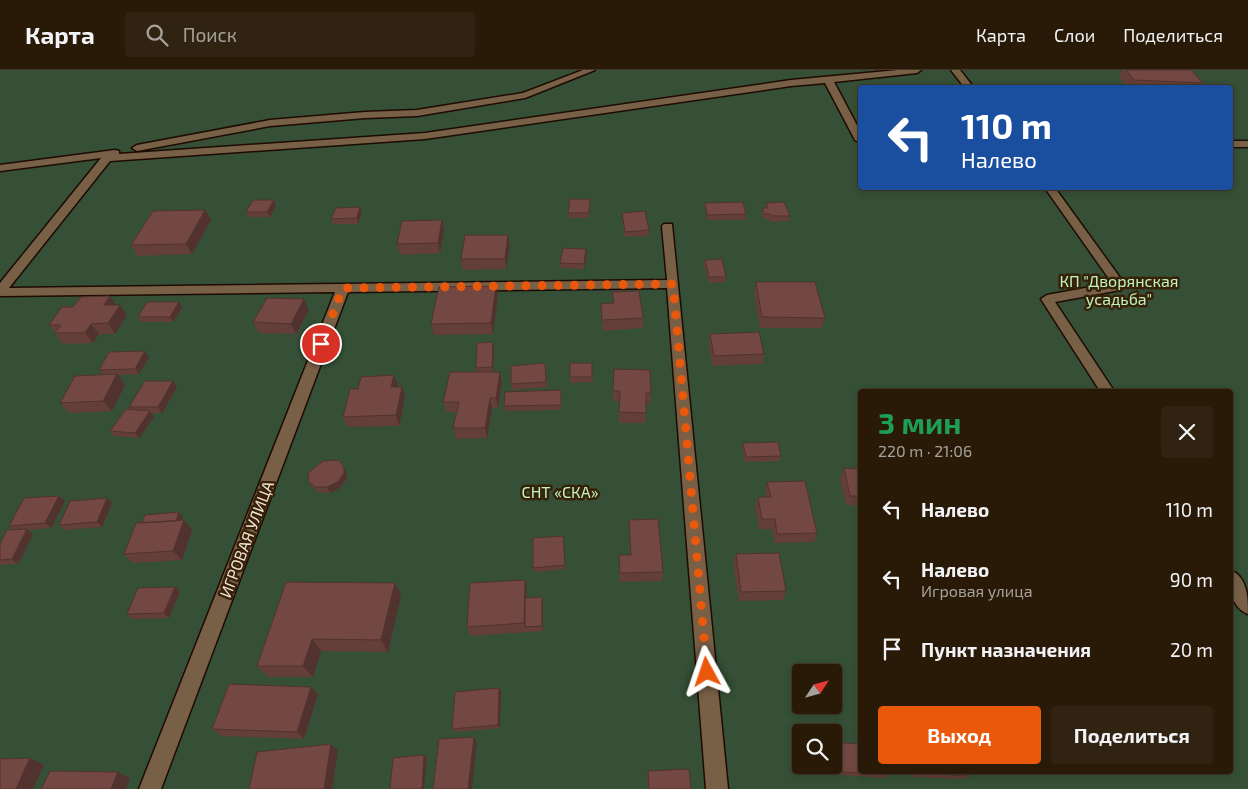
<!DOCTYPE html>
<html lang="ru">
<head>
<meta charset="utf-8">
<style>
  body { margin:0; font-family:"Exo 2",sans-serif; background:#312311; color:#f1f3f6; height:100vh; display:flex; flex-direction:column; font-size:19px; white-space:nowrap }
  * { box-sizing:border-box; margin:0 }
  p { font-size:16px; color:#a5a19b }
  .icon { flex:none; width:28px; height:28px; fill:none; stroke:currentColor; stroke-width:2; stroke-linecap:round; stroke-linejoin:round }
  .map { position:relative; flex:1; overflow:hidden }
  .side { position:absolute; left:858px; top:319px; width:375px; height:385px; display:flex; flex-direction:column; background:#291a07; border-radius:5px; box-shadow:0 2px 8px #0003,0 0 0 1px #453828 }
  .side>* { flex:none }
  .guide { position:absolute; left:858px; top:15px; width:375px; height:105px; border-radius:5px; box-shadow:0 2px 8px #0003,0 0 0 1px #453828; background:#1a4fa0; color:#fff; overflow:hidden }
  .needle { width:32px; rotate:54deg }
  .tools { position:absolute; left:792px; top:594px; display:grid; gap:10px }
  .tools a { display:grid; place-items:center; width:50px; height:50px; border-radius:5px; background:#291a07; box-shadow:0 2px 8px #0003,0 0 0 1px #453828; font-size:25px }
  .pin { position:absolute; display:grid; place-items:center; width:42px; height:42px; color:#fff; margin:-21px; border:2px solid #fff; border-radius:50%; box-shadow:0 1px 5px #0007 }
  .me { position:absolute; width:55px; margin:-28px; rotate:355deg; stroke-linejoin:round; filter:drop-shadow(0 0 4px #0008) }
  .turn { display:flex; align-items:center; gap:18px; height:105px; padding:0 20px; font-size:22px }
  .turn .icon { width:65px; height:65px; stroke-width:2.5 }
  .turn b { display:block; font-size:35px; line-height:42px }
  .round { display:grid; place-items:center; flex:none; width:52px; height:52px; border-radius:5px; background:#312311 }
  .head { display:flex; align-items:center; justify-content:space-between; height:85px; padding:0 20px }
  h1 { font-size:30px; font-weight:700; line-height:38px; color:#1e9e55 }
  .cta { display:flex; gap:10px; margin-top:auto; padding:10px 20px }
  .cta a { flex:1; height:58px; border-radius:5px; background:#ea580c; color:#fff; font-size:20px; font-weight:700; line-height:58px; text-align:center }
  .cta a+a { background:#312311; color:#f1f3f6 }
  ul { padding:0; list-style:none }
  li { display:flex; align-items:center; gap:15px; height:70px; padding:0 20px }
  li div { flex:1 }
  li b { display:block; font-size:19px }
  li em { font-style:normal }
  header { display:flex; align-items:center; gap:30px; box-sizing:border-box; height:70px; padding:0 25px; background:#291a07; border-bottom:1px solid #453828 }
  header strong { font-size:24px }
  nav { display:flex; gap:28px; margin-inline-start:auto; font-size:18px }
  .search { width:350px; height:45px; background:#312311; display:flex; align-items:center; gap:12px; box-sizing:border-box; padding:0 18px; border-radius:5px; color:#a5a19b; font-size:19px }
  .map>svg:first-child { display:block }
</style>
</head>
<body>
<header>
<strong>Карта</strong>
<div class="search"><svg class="icon" aria-label="search" viewBox="0 0 24 24"><circle cx="10" cy="10" r="6"/><path d="M15 15l6 6"/></svg>Поиск</div>
<nav><a>Карта</a><a>Слои</a><a>Поделиться</a></nav>
</header>
<div class="map">
<svg width="1248" height="719" viewBox="0 0 1248 719">
  <rect width="100%" height="100%" fill="#372209"/>
  <path fill="#355036" fill-rule="evenodd" d="M0 0H1248V719H0ZM860 18H1230V118H860ZM860 321H1230V701H860ZM801 602H834V635H801ZM801 662H834V695H801Z"/>
  <g fill="none" stroke-linecap="round" stroke-linejoin="round">
    <g stroke="#1e0a00" stroke-width="3">
      <path id="minor" d="M583 0H595L525 28 417 46 365 48 270 56 137 81 132 78 137 75 270 50 365 42 417 40 523 23Z
        M898 0H921L917 3 834 12 860 61V73L855 70 825 13 791 16 425 69 110 91 9 218 667 210 662 156 664 154H672L728 719H706L667 218 348 222 161 719H139L335 222 0 226V213L101 88 0 101V95L115 80 119 81V84L425 63 791 10Z
        M951 0H960L974 18H965Z
        M1230 71H1248V77H1230Z
        M1045 118H1055L1126 216 1120 220 1055 232 1114 321H1100L1041 229 1047 225 1112 213Z
        M1230 500C1248 507 1248 528 1248 544 1230 537 1230 517 1230 500Z"/>
    </g>
    <use href="#minor" fill="#786046" fill-rule="evenodd"/>
  </g>
  <path fill="#643e39" d="M1122 0H1191L1203 13 1200 18H1127L1119 7Z
    M590 129 589 148H569L568 143Z
    M274 130 276 136 270 147H248L246 142Z
    M705 133 746 144 745 150H707L705 138Z
    M766 133 790 146 789 151 770 152 769 149H763L762 144V138H765Z
    M205 140 211 150 192 184 137 186 131 175Z
    M362 143 358 154H333L331 149Z
    M622 143 649 160V166L625 167 622 148Z
    M442 150 444 160 440 183 400 185 397 174Z
    M508 165 510 175 506 199 463 200 461 189Z
    M587 184 584 199 561 198 560 193Z
    M705 190 726 207V212L709 213 704 195Z
    M756 212 825 248 822 258H760L754 222Z
    M612 222 643 248V258L603 261 601 234 613 233Z
    M498 226 493 264 434 265 431 254Z
    M179 232 182 238 173 252H141L138 247Z
    M120 235 127 245 115 264H99L93 273 63 274 49 255 73 237Z
    M309 240 296 264 259 263 253 252Z
    M710 264 764 284 762 294 712 296 709 275Z
    M494 277 493 302H500L502 312 498 338H492L487 368 456 369 453 358 456 342H446L443 332 476 302V298Z
    M149 287 139 304 117 305 125 315 112 341 69 343 60 333 103 305 99 300Z
    M592 293 593 312 570 313V307Z
    M546 299 547 317 512 320 511 314Z
    M173 311 177 317 162 343H151L154 347 139 368 115 366 110 361 130 340 129 337Z
    M398 316V317H402L405 327 399 356 347 357 343 347Z
    M561 320V340L505 341 504 336Z
    M613 321 651 323 650 333H646L645 353H619V331H613Z
    M743 373 781 386 779 391 745 392 742 378Z
    M844 398 860 399V436L846 435 840 408Z
    M347 404V408L341 417 330 423 318 422 311 416 308 411Z
    M767 412 817 463 814 472 775 473 772 459H759L755 437 758 427H766L765 422Z
    M59 426 65 431 51 458 28 460 33 464 18 494 0 495V474L14 460 9 456Z
    M112 433 102 457 64 460 59 455Z
    M183 447 182 450H184L192 460 182 490 133 493 124 484 142 453Z
    M629 450 663 502 662 511 620 512 619 485H630Z
    M564 471 565 499 534 502 533 498Z
    M736 484 786 521 783 530 739 531 733 493Z
    M395 513 401 525 388 582 321 581 313 607H268L257 596Z
    M527 519 526 528 542 527 543 532V561L470 566 467 557Z
    M180 521 169 548 132 549 127 544Z
    M311 617 318 624 304 669 221 666 212 659Z
    M501 622 500 658 454 662 452 659Z
    M829 695H834L888 705 885 708 830 704Z
    M648 701 691 719H648L647 707Z
    M911 701H968L969 706 965 709 912 707Z"/>
  <path fill="#51322e" d="M274 130 276 136 270 147 267 142Z
    M360 137 362 143 358 154 357 148Z
    M205 140 211 150 192 184 186 174Z
    M442 150 444 160 440 183 438 173Z
    M508 165 510 175 506 199 505 189Z
    M586 179 587 184 584 199V194Z
    M496 216 498 226 493 264 491 253Z
    M110 226 117 237 104 235Z
    M304 229 309 240 296 264 291 254Z
    M179 232 182 238 173 252 170 247Z
    M120 235 127 245 115 264 108 253Z
    M91 254 99 264 93 273 85 263Z
    M493 272 494 277 493 302 492 297Z
    M145 281 149 287 139 304 135 299Z
    M500 302 502 312 498 338 496 328Z
    M117 304 125 315 112 341 103 331Z
    M394 305 398 316 395 328 391 317Z
    M173 311 177 317 162 343 158 337Z
    M402 317 405 327 399 356 396 345Z
    M490 328 492 338 487 368 485 358Z
    M150 341 154 347 139 368 135 363Z
    M344 398 347 404V408L341 417 330 423 327 417Z
    M59 426 65 431 51 458 45 453Z
    M107 428 112 433 102 457 97 452Z
    M179 442 183 447 179 460 174 455Z
    M184 450 192 460 182 490 173 481Z
    M27 459 33 464 18 494 12 489Z
    M525 510 527 519 526 557H525L524 553Z
    M395 513 401 525 388 582 381 570Z
    M175 517 180 521 169 548 164 543Z
    M542 527 543 532V561L542 556Z
    M312 569 321 581 313 607 303 596Z
    M311 617 318 624 304 669 297 662Z
    M499 618 501 622 500 658 498 655Z
    M474 667 477 673 472 719H468Z
    M331 674 338 681 332 719H324Z
    M424 685 427 689 424 719H422Z
    M30 688 44 695 33 719H16Z
    M118 702 130 708 126 719H111Z"/>
  <path fill="#744842" stroke="#51322e" d="M1126 0H1191L1203 13 1134 10Z
    M570 129H590L589 143H568Z
    M253 130H274L267 142H246Z
    M743 132 746 144 707 145 705 133Z
    M784 132 790 146H771L770 144H764L762 138H768L766 133Z
    M360 137 357 148 331 149 336 138Z
    M205 140 186 174 131 175 153 141Z
    M645 141 649 160 625 162 622 143Z
    M442 150 438 173 397 174 402 151Z
    M465 165H508L505 189H461Z
    M563 178 586 179 584 194 560 193Z
    M722 189 726 207H709L705 190Z
    M756 212H815L825 248 762 247Z
    M496 216 491 253 431 254 439 217Z
    M639 221 643 248 602 250 601 234 614 233 612 222Z
    M110 226 104 235H120L108 253 91 254 85 263H55L61 255H49L62 237H73L81 227Z
    M267 228 304 229 291 254 253 252Z
    M147 232H179L170 247H138Z
    M759 262 764 284 714 286 710 264Z
    M493 272 492 297 476 298 477 273Z
    M145 281 135 299 99 300 109 282Z
    M545 293 546 312 511 314V296Z
    M570 293H592V307H570Z
    M614 299 650 300 651 323H646V343L619 342 620 321H613Z
    M450 302H500L496 328H490L485 358H453L459 332H443Z
    M117 304 103 331 60 333 75 306Z
    M394 305 391 317H402L396 345 343 347 350 319H358L361 307Z
    M145 311H173L158 337H129Z
    M561 320V335L504 336 505 322Z
    M126 339 150 341 135 363 110 361Z
    M778 372 781 386 746 387 743 373Z
    M335 390 340 391 344 398V403L338 412 327 417H315L308 411 309 402 323 391Z
    M844 398 860 399V426H850Z
    M805 411 817 463 777 464 775 449H762L758 427H771L767 412Z
    M59 426 45 453 9 456 24 428Z
    M107 428 97 452 59 455 70 431Z
    M179 442 176 451 142 453 145 445Z
    M658 449 663 502 620 503 619 485H631L629 450Z
    M184 450 173 481 124 484 136 453Z
    M27 459 12 489 0 490V474L7 460Z
    M563 466 565 495 533 498V468Z
    M779 483 786 521 741 522 736 484Z
    M525 510 524 553 467 557 470 513Z
    M286 512 395 513 381 570 312 569 303 596H257Z
    M175 517 164 543 127 544 138 518Z
    M542 527V556L525 557V528Z
    M229 614 311 617 297 662 212 659Z
    M499 618 498 655 452 659 455 622Z
    M474 667 468 719H433L439 669Z
    M834 672 860 674V701H887L888 705 832 701 831 695H834Z
    M331 674 324 719H249L257 682Z
    M424 685 422 719H390L393 688Z
    M30 688 16 719H0V689Z
    M689 699 691 719H649L648 701Z
    M50 701 118 702 111 719H41Z
    M915 701H968L969 706 916 703Z"/>
  <g fill="none" stroke-linecap="round" stroke-linejoin="round">
    <path stroke="#ea580c" stroke-width="9" stroke-dasharray="0 16.2" d="M321 274 343 218 673 214 707 602"/>
  </g>
  <g text-anchor="middle" dominant-baseline="central" stroke-width="5" stroke-linejoin="round" paint-order="stroke">
    <g font-size="16" fill="#bef5bf" stroke="#372209">
      <text x="1119" y="210">КП "Дворянская<tspan x="1119" dy="18">усадьба"</tspan></text>
      <text x="560" y="421">СНТ «СКА»</text>
    </g>
    <g font-size="16" fill="#f2e3d5" stroke="#372209">
      <text transform="translate(246 469) rotate(-69)">ИГРОВАЯ УЛИЦА</text>
    </g>
  </g>
</svg>
<div class="tools">
<a><svg class="needle" viewBox="-14 -14 28 28"><path d="M0-13l5 13h-10z" fill="#e53935"/><path d="M0 13l5-13h-10z" fill="#a5a19b"/></svg></a>
<a><svg class="icon" aria-label="search" viewBox="0 0 24 24"><circle cx="10" cy="10" r="6"/><path d="M15 15l6 6"/></svg></a>
</div>
<div class="pin" style="left:321px;top:274px;background:#d93025"><svg class="icon" aria-label="arrive" viewBox="0 0 24 24"><path d="M6 21V4h12l-3 4 3 4H6"/></svg></div>
<svg class="me" style="left:707px;top:602px" viewBox="-20 -20 40 40"><path d="M0-17L14 15 0 8-14 15z" fill="#ea580c" stroke="#fff" stroke-width="4"/></svg>
<div class="guide">
<div class="turn"><svg class="icon" aria-label="left" viewBox="0 0 24 24"><path d="M17 20v-9H6M10 6l-5 5 5 5"/></svg><div><b>110 m</b>Налево</div></div>
</div>
<section class="side">
<div class="head"><div><h1>3 мин</h1><p>220 m · 21:06</p></div><a class="round"><svg class="icon" aria-label="close" viewBox="0 0 24 24"><path d="M6 6l12 12M18 6L6 18"/></svg></a></div>
<ul>
<li><svg class="icon" aria-label="left" viewBox="0 0 24 24"><path d="M17 20v-9H6M10 6l-5 5 5 5"/></svg><div><b>Налево</b></div><em>110 m</em></li>
<li><svg class="icon" aria-label="left" viewBox="0 0 24 24"><path d="M17 20v-9H6M10 6l-5 5 5 5"/></svg><div><b>Налево</b><p>Игровая улица</p></div><em>90 m</em></li>
<li><svg class="icon" aria-label="arrive" viewBox="0 0 24 24"><path d="M6 21V4h12l-3 4 3 4H6"/></svg><div><b>Пункт назначения</b></div><em>20 m</em></li>
</ul>
<div class="cta"><a>Выход</a><a>Поделиться</a></div>
</section>
</div>
</body>
</html>
